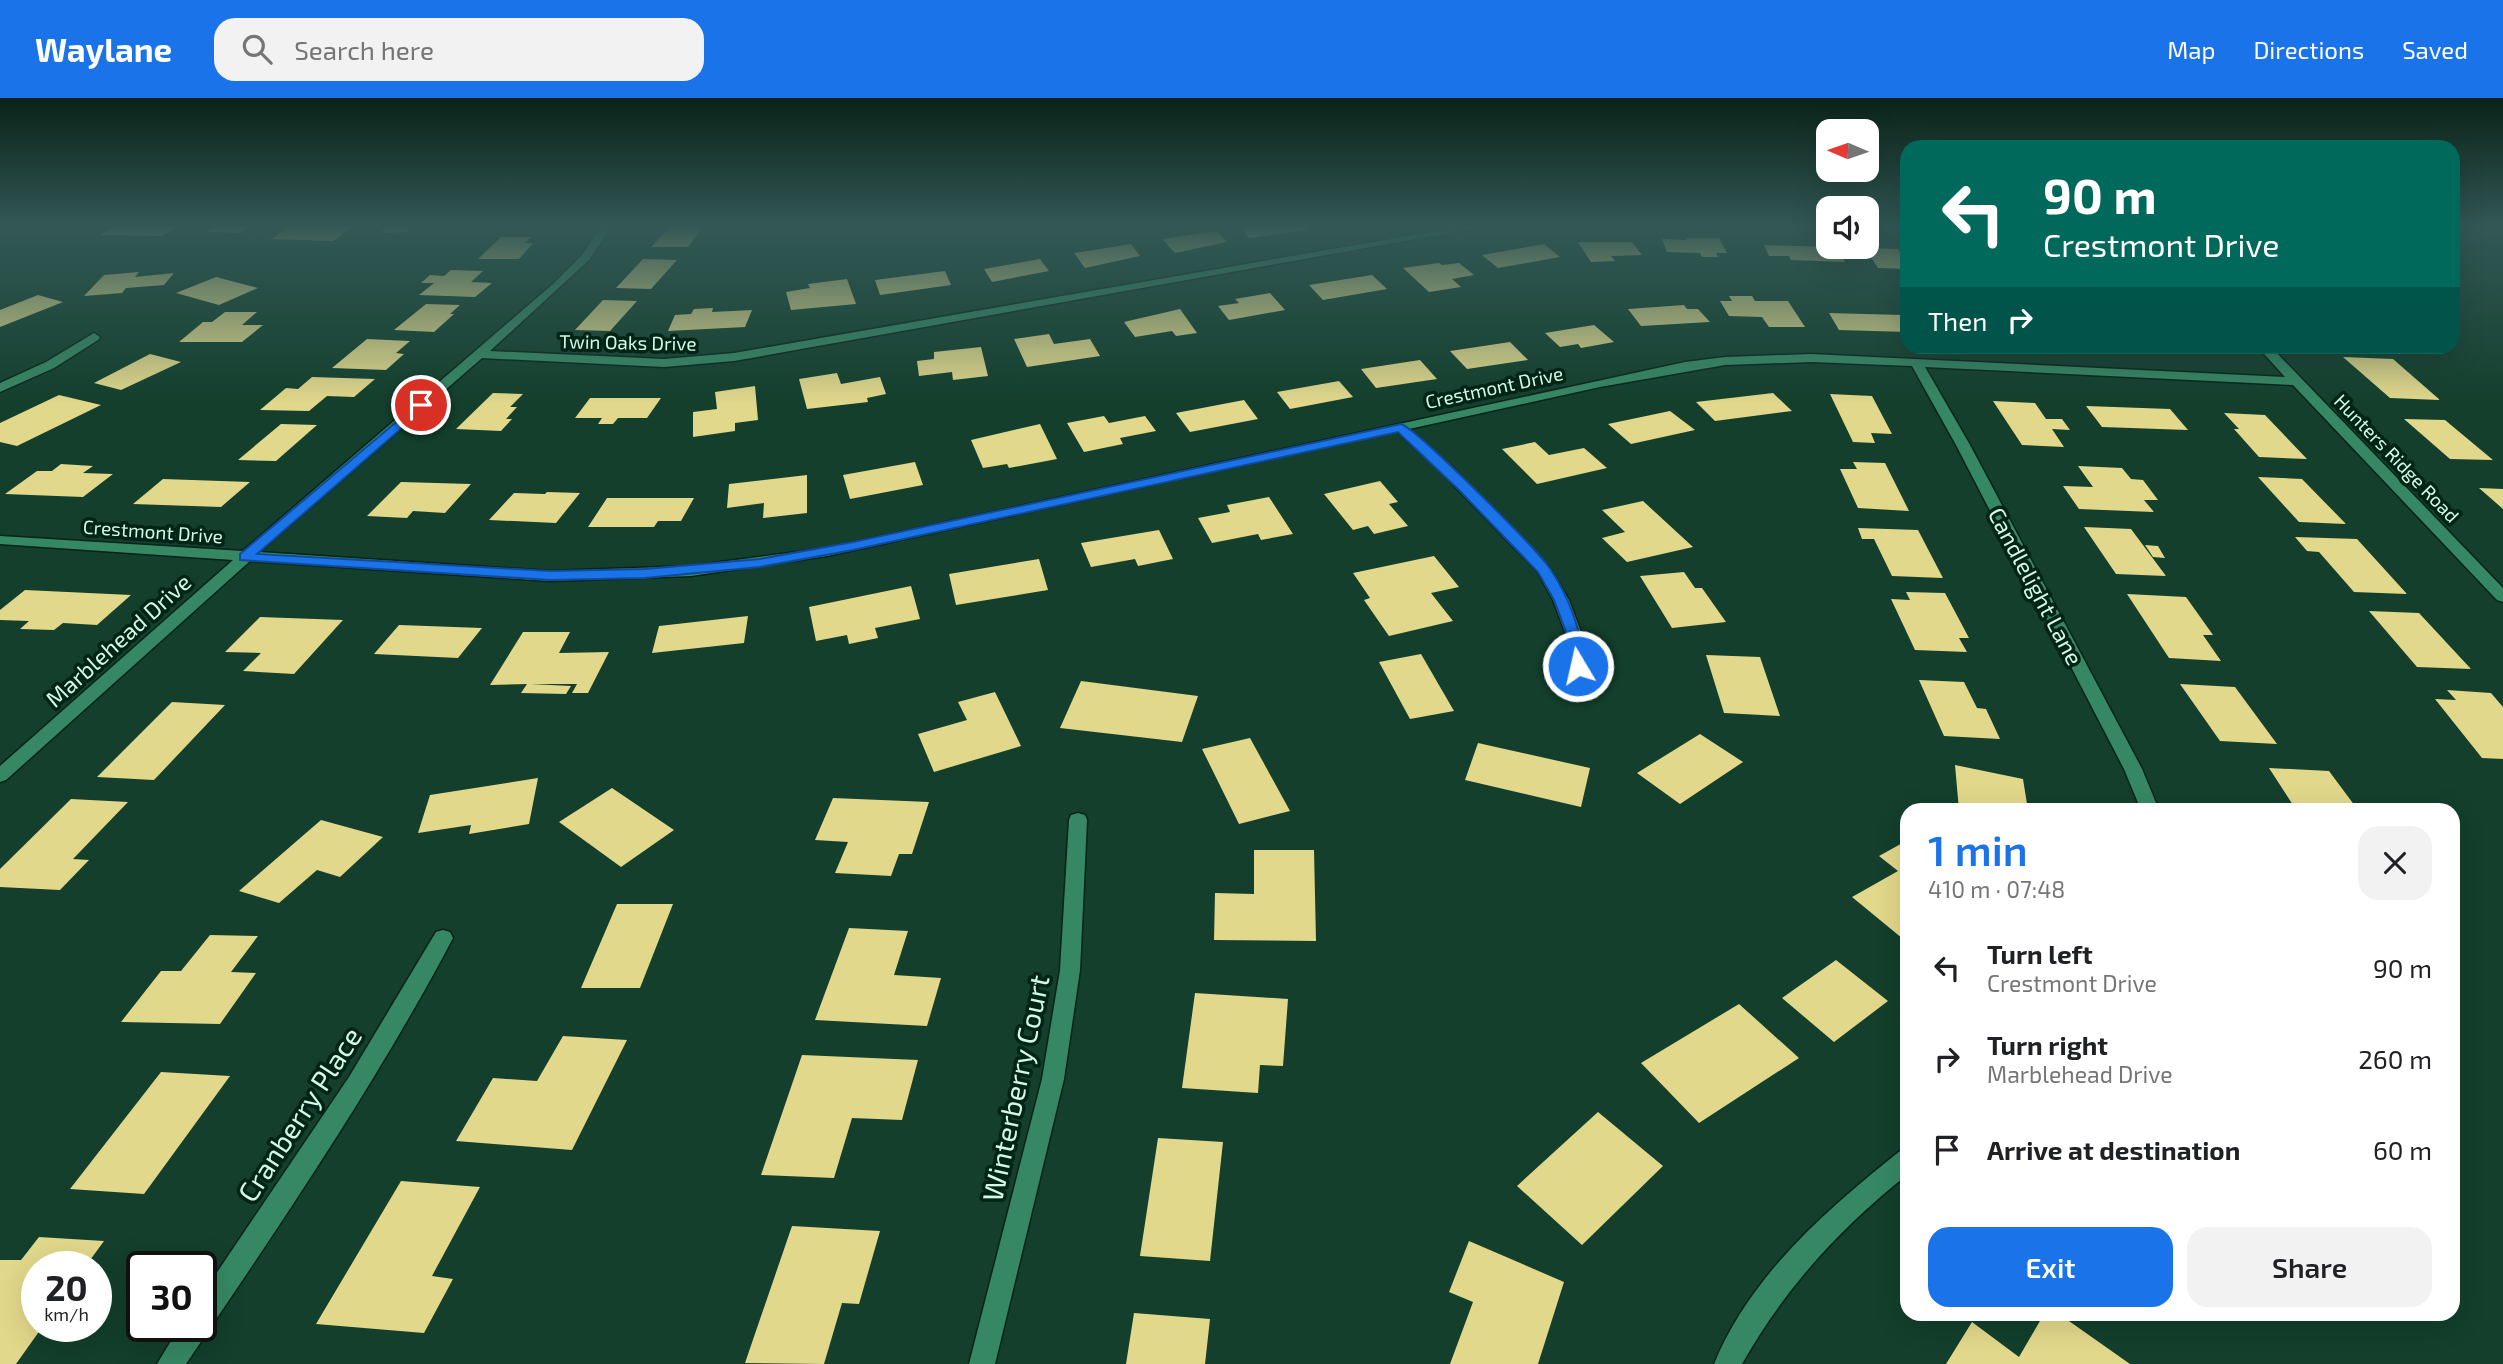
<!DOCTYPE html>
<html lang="en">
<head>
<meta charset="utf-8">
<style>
  body { margin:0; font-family:"Exo 2",sans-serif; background:#f2f2f2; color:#202124; height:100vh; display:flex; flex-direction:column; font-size:26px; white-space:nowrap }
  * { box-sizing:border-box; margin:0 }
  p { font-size:23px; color:#757577 }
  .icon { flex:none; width:38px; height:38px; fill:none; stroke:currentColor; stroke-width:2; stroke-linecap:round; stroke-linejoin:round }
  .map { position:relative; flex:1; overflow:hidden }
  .details { position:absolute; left:1900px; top:705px; width:560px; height:518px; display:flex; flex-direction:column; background:#fff; border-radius:21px; box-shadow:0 7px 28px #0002 }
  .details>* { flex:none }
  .banner { position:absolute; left:1900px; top:42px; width:560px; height:214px; border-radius:21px; box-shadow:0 7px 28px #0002; background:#00695c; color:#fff; overflow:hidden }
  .needle { width:46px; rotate:272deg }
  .buttons { position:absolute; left:1816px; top:21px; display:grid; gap:14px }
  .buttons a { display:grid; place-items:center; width:63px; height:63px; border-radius:14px; background:#fff; box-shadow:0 7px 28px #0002; font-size:35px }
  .speed { position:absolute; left:21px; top:1153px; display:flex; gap:14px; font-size:35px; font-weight:700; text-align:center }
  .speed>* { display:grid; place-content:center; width:91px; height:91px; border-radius:50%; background:#fff; box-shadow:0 7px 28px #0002; line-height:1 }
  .speed small { font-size:18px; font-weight:400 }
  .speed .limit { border:4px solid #111; border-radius:10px; background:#fff; color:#111 }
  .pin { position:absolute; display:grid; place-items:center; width:60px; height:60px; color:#fff; margin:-30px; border:4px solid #fff; border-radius:50%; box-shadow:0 2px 7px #0007 }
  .me { position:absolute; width:77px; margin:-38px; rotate:351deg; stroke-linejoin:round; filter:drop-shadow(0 0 5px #0008) }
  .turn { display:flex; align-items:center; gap:24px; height:147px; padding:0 28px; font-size:32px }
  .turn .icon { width:91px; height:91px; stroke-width:2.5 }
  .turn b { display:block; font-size:49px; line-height:60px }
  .then { display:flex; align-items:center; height:66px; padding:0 28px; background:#0003; gap:14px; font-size:26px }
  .round { display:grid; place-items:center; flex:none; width:74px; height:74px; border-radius:21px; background:#f2f2f2 }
  .head { display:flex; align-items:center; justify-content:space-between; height:119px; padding:0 28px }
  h1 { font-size:42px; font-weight:600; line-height:52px; color:#1a73e8 }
  .primary-button { display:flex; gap:14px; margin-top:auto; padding:14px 28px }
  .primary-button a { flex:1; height:80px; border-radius:21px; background:#1a73e8; color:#fff; font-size:28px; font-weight:600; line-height:80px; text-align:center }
  .primary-button a+a { background:#f2f2f2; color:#202124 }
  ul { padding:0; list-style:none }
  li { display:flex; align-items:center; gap:21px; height:91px; padding:0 28px }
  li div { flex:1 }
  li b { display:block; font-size:26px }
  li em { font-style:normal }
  header { display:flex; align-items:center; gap:42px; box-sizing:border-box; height:98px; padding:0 35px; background:#1a73e8; color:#fff }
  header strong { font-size:33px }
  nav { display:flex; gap:38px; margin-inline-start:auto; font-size:24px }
  .search { width:490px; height:63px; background:#f2f2f2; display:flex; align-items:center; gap:18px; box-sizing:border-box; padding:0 24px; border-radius:21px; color:#757577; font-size:26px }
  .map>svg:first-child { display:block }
</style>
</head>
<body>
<header>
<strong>Waylane</strong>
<div class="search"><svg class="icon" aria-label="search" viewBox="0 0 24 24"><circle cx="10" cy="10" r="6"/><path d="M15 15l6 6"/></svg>Search here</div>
<nav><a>Map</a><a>Directions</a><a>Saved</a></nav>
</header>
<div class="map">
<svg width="2503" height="1266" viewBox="0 0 2503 1266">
  <rect width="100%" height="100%" fill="#133f2c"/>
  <path fill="#e2d88b" d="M112 129H177L162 138 100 137Z
    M215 129H250L241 135 207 134Z
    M289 129H353L333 143 271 141Z
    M386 129H410L406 134 381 135Z
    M670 129H703L688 149H651Z
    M1241 129H1304L1308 132 1249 140Z
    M1217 133 1227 144 1175 155 1162 141Z
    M501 139H531L525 145H533L519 161H478Z
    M1686 140H1719L1727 155H1716L1718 159H1702L1700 155 1667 154 1662 141 1687 142Z
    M1578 144H1632L1642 157 1611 158 1615 163 1591 164Z
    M1131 146 1140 158 1085 170 1074 155Z
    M1544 146 1560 159 1498 170 1482 157Z
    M1764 147 1836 149 1845 164 1791 162 1789 158H1769Z
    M1865 150 1898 151 1901 155H1908V171L1878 170Z
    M643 161 677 162 651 191 616 190Z
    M1040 161 1049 173 992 184 984 171Z
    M1439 165 1442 167 1459 165 1474 177 1452 181 1461 189 1429 194 1403 170Z
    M451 172 483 173 471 184 492 185 475 199 419 197 434 185H421L430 177 444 178Z
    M945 173 951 187 880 197 875 182Z
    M139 174 135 179 174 175 164 187 126 190 122 195 84 198 104 177Z
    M1372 177 1387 191 1323 202 1309 187Z
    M216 179 258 190 219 207 176 195Z
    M847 181 856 206 791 212 786 194 810 190 808 186Z
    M1270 195 1285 212 1229 222 1218 208 1239 205 1235 201Z
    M38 197 63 204 0 229V212Z
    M1729 198H1752L1755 203H1788L1805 229H1769L1762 219 1729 218 1720 203H1732Z
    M603 202 637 203 610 233 575 232Z
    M426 206 460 207 450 216H454L434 234 394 232Z
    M1684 207 1687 211H1698L1710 224 1641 228 1628 211Z
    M713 210 712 214 752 212 745 229 668 233 675 217 691 216 694 211Z
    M1180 211 1197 235 1176 238 1172 233 1135 239 1124 224Z
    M225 214H257L242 227H263L242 244H179L203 224H212Z
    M1829 215 1903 217 1908 223V234L1839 232Z
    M1594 227 1614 244 1581 250 1578 246 1560 249 1545 235Z
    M1049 236 1054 246 1090 241 1100 258 1027 269 1014 241Z
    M367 241 410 243 396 255 404 256 386 272 332 270Z
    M1510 244 1528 262 1467 271 1450 253Z
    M981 249 988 278 953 282 952 274 919 278 917 263 934 261V254Z
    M150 256 181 264 121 292 94 285Z
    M2343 259 2393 261 2440 302 2390 300Z
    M1420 262 1437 281 1376 290 1361 271Z
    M837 275 841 286 880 279 886 296 867 300 868 304 807 311 799 281Z
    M312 279 375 281 354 299 327 298 309 313 260 312 286 290 298 291Z
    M1339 283 1353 299 1290 311 1277 294Z
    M755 288 758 322 735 325V333L693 339V314L717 311 715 294Z
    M493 295 523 296 510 309H517L506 321H512L501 333 456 331Z
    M1773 295 1792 313 1715 323 1696 304Z
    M1830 296 1872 298 1892 336 1871 335 1875 345 1853 344Z
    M59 297 101 307 17 348 0 344V325Z
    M590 300H661L647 320H618L613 326H598L602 320H575Z
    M1244 302 1258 321 1190 334 1176 315Z
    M1993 303 2035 305 2046 321H2062L2070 332 2052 331 2064 349 2022 347Z
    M2086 308 2170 311 2188 332 2102 329Z
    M1670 313 1695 332 1631 346 1608 326Z
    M2224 315 2265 317 2307 361 2259 359 2234 331H2239Z
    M1104 318 1109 325 1145 318 1156 333 1120 340 1123 346 1084 354 1067 325Z
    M2404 321 2445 322 2493 362 2450 361Z
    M281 326 317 327 276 363 238 362Z
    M1040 326 1057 361 1009 370 1007 366 983 370 971 342Z
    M1535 344 1549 357 1584 350 1607 370 1537 386 1502 351Z
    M915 364 923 387 850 401 843 377Z
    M1853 364 1885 365 1909 413 1858 410 1840 371H1857Z
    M61 366 93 368 83 375 113 376 83 399 5 396 37 373H52Z
    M2078 368 2122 370 2131 381 2143 382 2158 402H2144L2154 414 2079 411 2063 388 2093 389Z
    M807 377V415L763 420 764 405 727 410 729 386Z
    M2258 379 2302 381 2346 426 2299 424Z
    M163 381 250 384 221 409 133 406Z
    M1380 383 1398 404 1389 406 1408 428 1374 436 1368 428 1353 432 1324 396Z
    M401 384 471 386 445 415 413 413 407 420 367 418Z
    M2479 390 2503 391V411Z
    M547 394 580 395 556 425 489 422 514 395 545 396Z
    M1269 399 1293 436 1261 442 1258 436 1212 445 1198 420 1230 414 1227 407Z
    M607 400H694L681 423H658L654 429H588Z
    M1643 403 1693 449 1627 464 1602 440 1625 434 1602 412Z
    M2084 429 2131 431 2166 478 2116 476Z
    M1858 430 1918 432 1943 480 1892 478 1874 441H1862Z
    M1159 432 1173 461 1138 468 1135 461 1091 469 1081 445Z
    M2295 439 2357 441 2407 496 2354 494 2319 454 2307 453Z
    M2145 447 2158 448 2165 460 2153 459Z
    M1434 458 1459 489 1431 495 1453 523 1389 538 1364 502 1370 500 1353 475Z
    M1039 461 1048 492 956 507 949 476Z
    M1684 474 1695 490H1702L1726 524 1672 530 1640 478Z
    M911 488 920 521 875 530 878 540 849 546 847 537 816 543 809 509Z
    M25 492 131 497 97 527 63 525 54 532 20 531 29 523 0 522V512Z
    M1906 494 1945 495 1969 540H1959L1967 554 1915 552 1891 501 1910 502Z
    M2127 496 2186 499 2213 537H2203L2221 563 2169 560Z
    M2369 513 2419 515 2471 571 2417 569Z
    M748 518 744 545 652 555 659 528Z
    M260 519 343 522 294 576 243 573 261 555 225 554Z
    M399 527 482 530 458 560 374 556Z
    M523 534H570L559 555 609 554 588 595H572L577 586H531L571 588 566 596 521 595 527 586 490 587Z
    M1421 556 1454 613 1410 621 1379 564Z
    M1706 557 1760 559 1780 618 1724 615Z
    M1919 582 1964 584 1977 610 1986 611 2000 641 1944 638Z
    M1081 583 1198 598 1182 644 1060 630Z
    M2180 586 2235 589 2277 646 2220 643Z
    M2447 592 2491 595 2503 609V661L2482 660 2435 601 2456 602Z
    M995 594 1021 648 934 674 918 636 967 622 958 604Z
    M172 604 225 607 154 682 97 679Z
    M1700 636 1743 664 1680 706 1637 675Z
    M1250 640 1290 713 1239 726 1202 651Z
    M1478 645 1590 670 1581 709 1465 682Z
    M1955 667 2023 681 2028 712H1959Z
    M2269 670 2329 673 2358 712H2262L2257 705 2293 707Z
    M538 680 529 726 469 736 471 727 418 735 430 697Z
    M612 690 674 732 621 769 559 724Z
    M833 700 929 704 912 756H899L891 778 835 775 848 744 815 742Z
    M71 701 128 704 73 761 89 762 60 792 0 789V771Z
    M321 722 383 739 340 779 317 772 279 805 239 793Z
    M1908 742V845L1852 799 1898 773 1879 758Z
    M1254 752H1314L1316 843 1214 842 1215 795 1254 796Z
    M617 806H673L640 890H581Z
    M849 830 908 833 894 877 941 880 927 928 815 922Z
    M210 837 258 838 231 874 256 875 220 926 121 924 161 873H181Z
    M1836 862 1888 903 1834 944 1782 900Z
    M1195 895 1288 901 1283 968 1260 967 1258 995 1182 990Z
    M1739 906 1799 960 1699 1025 1641 965Z
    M563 938 627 942 572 1052 456 1043 493 980 537 983Z
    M802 957 918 962 902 1022 852 1020 834 1080 761 1077Z
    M161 974 230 978 144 1096 70 1091Z
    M1598 1014 1663 1068 1582 1147 1517 1088Z
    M1158 1040 1223 1044 1210 1163 1140 1158Z
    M401 1083 480 1089 432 1178 453 1181 424 1235 316 1226Z
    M792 1128 880 1133 859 1206 842 1205 824 1266 745 1265Z
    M39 1139 104 1143 85 1169H37V1228H43L16 1266H0V1162H21Z
    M1469 1143 1564 1184 1538 1266H1450L1473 1204 1449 1194Z
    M1134 1215 1210 1221 1205 1266H1126Z
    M2044 1216H2059L2130 1266H1946L1972 1224 2019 1259Z"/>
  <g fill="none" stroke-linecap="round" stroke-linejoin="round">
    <g stroke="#092318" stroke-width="3">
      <path id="minor" d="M601 129H611L589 162 490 253 664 261 734 255 1459 129H1483L734 263 664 269 482 260 259 454 550 473 691 468 827 450 1685 264 1725 259 1811 256 2285 279 2257 248H2270L2503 490V504L2497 502 2293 287 1925 269 1970 347 2142 671 2159 712H2141L2124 671 1956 347 1912 268 1811 264 1725 267 1600 289 1409 331 1452 369 1549 469 1569 502 1581 534 1586 568 1578 573 1570 568 1565 534 1553 502 1538 474 1442 375 1397 333 827 458 691 478 550 483 250 463 6 682 0 684V668L233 462 0 446V438L243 453 553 186 581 158Z
        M94 235 100 239 98 242 54 270 0 294V285L46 264Z
        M1078 715 1085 717 1087 722 1080 872 1064 981 995 1266H969L1042 981 1060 872 1069 722 1071 717Z
        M443 832 450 834 453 840C375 988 279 1128 186 1266H157L180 1228H201V1198L349 979 436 834Z
        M1908 1051V1076C1838 1132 1786 1189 1742 1266H1714C1750 1178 1827 1111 1900 1053Z"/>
    </g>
    <use href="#minor" fill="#368864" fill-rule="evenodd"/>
  </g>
  <linearGradient id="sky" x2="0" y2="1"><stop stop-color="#0a2318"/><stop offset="0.42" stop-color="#335856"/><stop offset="1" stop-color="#335856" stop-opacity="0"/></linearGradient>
  <rect width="2503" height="306" fill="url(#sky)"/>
  <path fill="#1a73e8" stroke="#114b97" stroke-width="2" d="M421 303 427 307 426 309 257 456 550 473 645 471 760 461 853 444 1401 326C1418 332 1538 452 1551 472 1571 502 1580 533 1586 568L1578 573 1571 568 1566 534 1554 502 1538 474 1458 391 1398 334 853 452 760 469 645 480 550 482 240 462V456Z"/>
  <g text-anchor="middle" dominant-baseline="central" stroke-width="7" stroke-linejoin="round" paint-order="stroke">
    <g font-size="19" fill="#d2f9e4" stroke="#012416">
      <text transform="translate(628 244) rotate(1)">Twin Oaks Drive</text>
      <text transform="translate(1494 289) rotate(-12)">Crestmont Drive</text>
      <text transform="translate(2397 360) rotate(46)">Hunters Ridge Road</text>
      <text transform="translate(153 433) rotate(4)">Crestmont Drive</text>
    </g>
    <g font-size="23" fill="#d2f9e4" stroke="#012416">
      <text transform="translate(2036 488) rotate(62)">Candlelight Lane</text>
      <text transform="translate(118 542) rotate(-42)">Marblehead Drive</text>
    </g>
    <g font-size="28" fill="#d2f9e4" stroke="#012416">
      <text transform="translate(1015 990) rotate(-78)">Winterberry Court</text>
      <text transform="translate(299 1016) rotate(-57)">Cranberry Place</text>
    </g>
  </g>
</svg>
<div class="buttons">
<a><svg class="needle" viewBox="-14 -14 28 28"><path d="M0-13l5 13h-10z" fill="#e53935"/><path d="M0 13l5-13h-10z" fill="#757577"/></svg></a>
<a><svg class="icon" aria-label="sound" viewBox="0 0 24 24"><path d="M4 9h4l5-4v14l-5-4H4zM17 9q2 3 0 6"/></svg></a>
</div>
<div class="speed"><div>20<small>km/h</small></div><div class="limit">30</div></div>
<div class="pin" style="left:421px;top:307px;background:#d93025"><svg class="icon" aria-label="arrive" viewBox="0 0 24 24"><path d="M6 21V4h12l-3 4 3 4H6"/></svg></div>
<svg class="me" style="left:1578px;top:568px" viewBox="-20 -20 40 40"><circle r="17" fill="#1a73e8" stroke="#fff" stroke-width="3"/><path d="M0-11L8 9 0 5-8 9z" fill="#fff"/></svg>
<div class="banner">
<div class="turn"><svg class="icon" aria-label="left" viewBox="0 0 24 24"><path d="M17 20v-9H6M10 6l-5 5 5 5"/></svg><div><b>90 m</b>Crestmont Drive</div></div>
<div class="then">Then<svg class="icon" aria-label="right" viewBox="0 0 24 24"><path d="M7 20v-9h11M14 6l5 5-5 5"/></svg></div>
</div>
<section class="details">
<div class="head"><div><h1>1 min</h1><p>410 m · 07:48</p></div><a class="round"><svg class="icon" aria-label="close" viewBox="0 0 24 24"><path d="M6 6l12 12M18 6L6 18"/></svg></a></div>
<ul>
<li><svg class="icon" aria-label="left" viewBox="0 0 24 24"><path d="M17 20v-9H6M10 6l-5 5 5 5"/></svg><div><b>Turn left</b><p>Crestmont Drive</p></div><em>90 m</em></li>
<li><svg class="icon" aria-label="right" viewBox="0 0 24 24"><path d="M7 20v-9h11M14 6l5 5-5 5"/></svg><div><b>Turn right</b><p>Marblehead Drive</p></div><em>260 m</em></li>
<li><svg class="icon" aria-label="arrive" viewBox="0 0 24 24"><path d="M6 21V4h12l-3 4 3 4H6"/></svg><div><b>Arrive at destination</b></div><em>60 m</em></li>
</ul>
<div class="primary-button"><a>Exit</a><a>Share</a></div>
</section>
</div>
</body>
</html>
